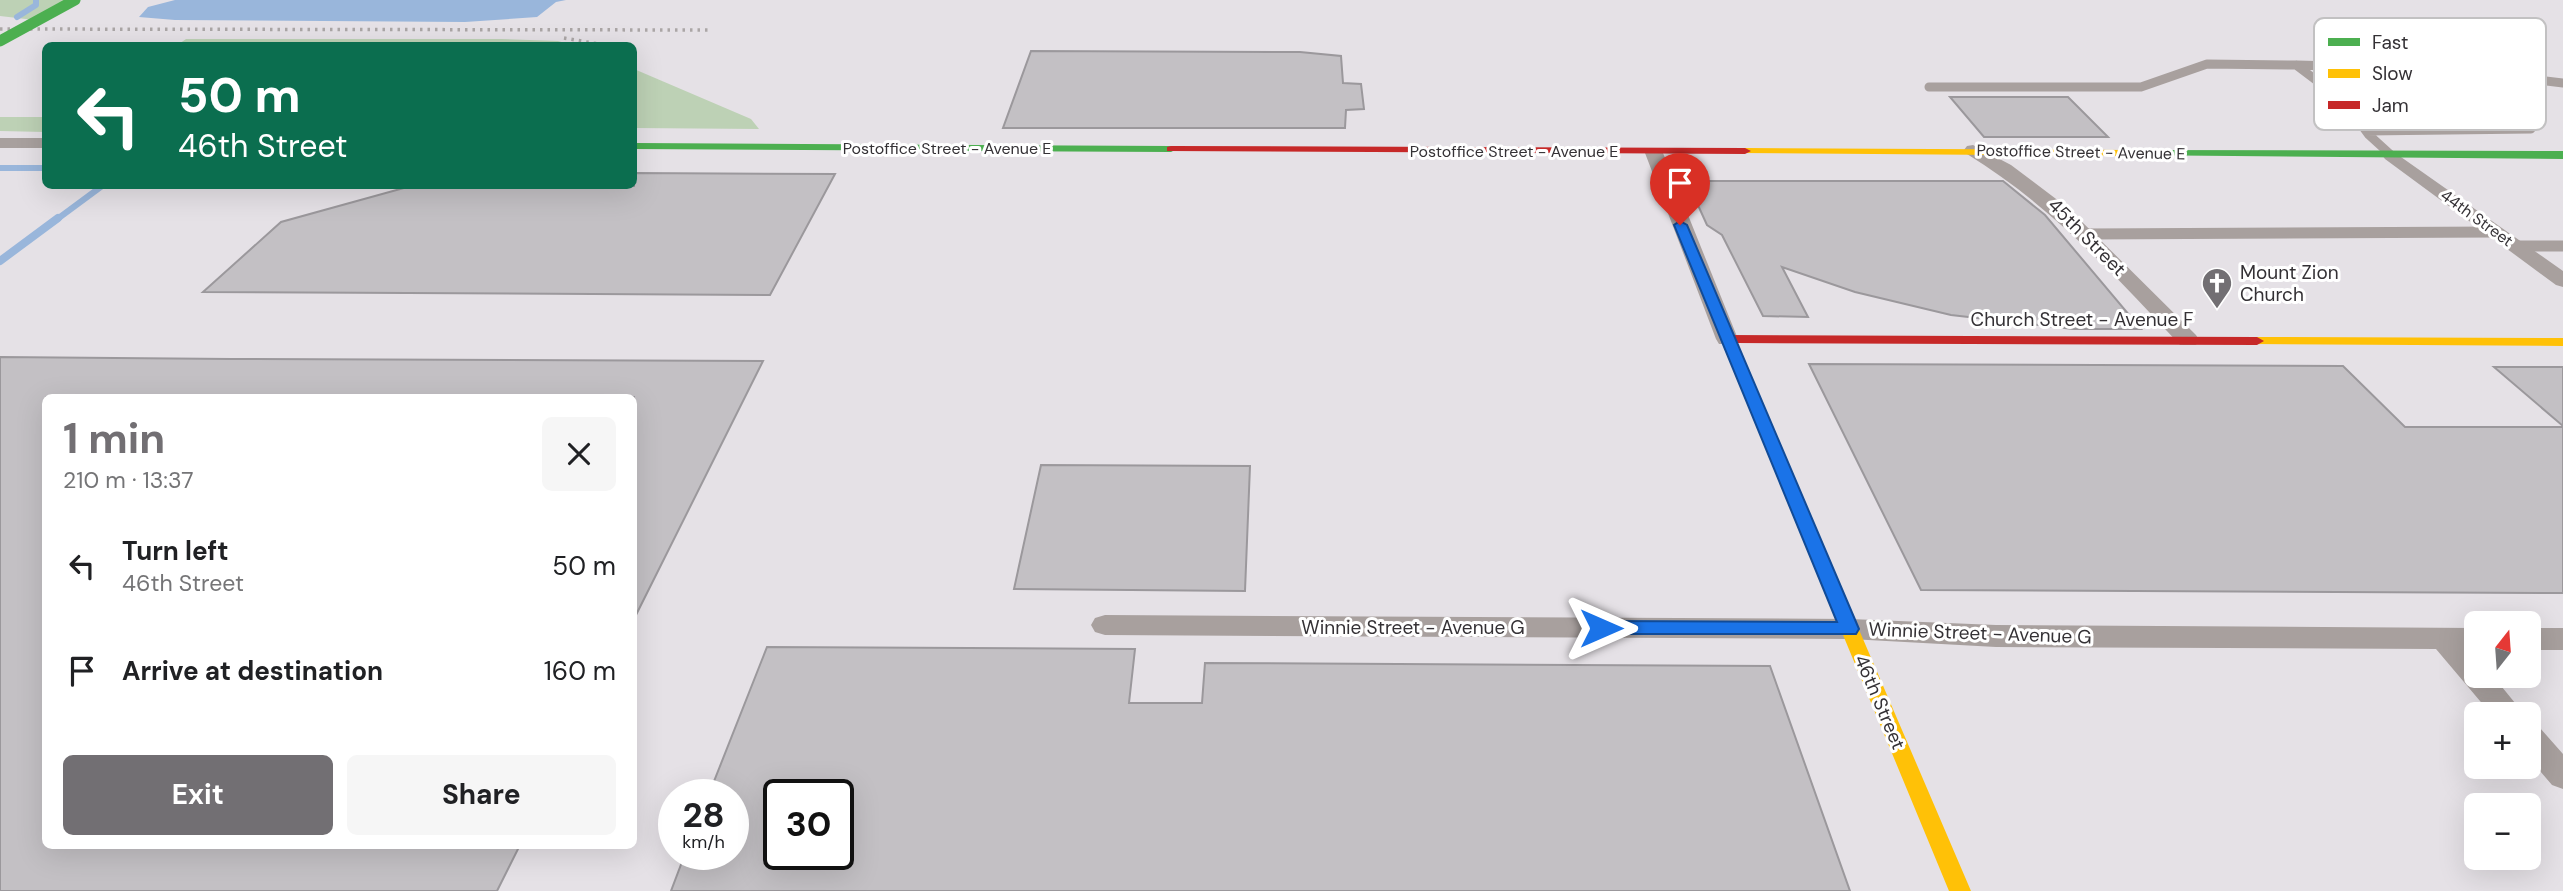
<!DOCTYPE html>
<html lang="en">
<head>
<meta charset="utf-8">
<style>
  body { margin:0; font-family:"DM Sans",sans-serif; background:#f6f6f6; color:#202124; height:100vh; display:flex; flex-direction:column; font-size:26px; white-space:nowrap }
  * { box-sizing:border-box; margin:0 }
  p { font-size:23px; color:#757577 }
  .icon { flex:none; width:38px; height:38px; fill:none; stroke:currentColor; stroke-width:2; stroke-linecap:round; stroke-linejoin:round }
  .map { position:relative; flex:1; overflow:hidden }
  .drawer { position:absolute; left:42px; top:394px; width:595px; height:455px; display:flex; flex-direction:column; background:#fff; border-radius:10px; box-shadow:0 7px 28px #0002 }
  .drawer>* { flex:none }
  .banner { position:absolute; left:42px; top:42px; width:595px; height:147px; border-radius:10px; box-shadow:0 7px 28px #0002; background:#0b6e4f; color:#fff; overflow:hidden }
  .needle { width:46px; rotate:17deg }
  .tools { position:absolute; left:2464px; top:611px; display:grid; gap:14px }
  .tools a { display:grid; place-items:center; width:77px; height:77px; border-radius:10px; background:#fff; box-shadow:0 7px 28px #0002; font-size:35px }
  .speed { position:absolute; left:658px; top:779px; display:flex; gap:14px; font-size:35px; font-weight:700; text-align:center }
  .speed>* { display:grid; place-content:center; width:91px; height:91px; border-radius:50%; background:#fff; box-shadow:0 7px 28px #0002; line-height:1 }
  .speed small { font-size:18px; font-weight:400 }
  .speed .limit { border:4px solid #111; border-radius:10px; background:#fff; color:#111 }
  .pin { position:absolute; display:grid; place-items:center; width:60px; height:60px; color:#fff; margin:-72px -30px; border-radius:50% 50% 50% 0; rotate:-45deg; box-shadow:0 0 7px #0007 }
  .pin .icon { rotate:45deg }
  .me { position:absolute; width:77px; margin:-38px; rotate:90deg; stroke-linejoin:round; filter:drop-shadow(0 0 5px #0008) }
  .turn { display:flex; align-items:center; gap:24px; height:147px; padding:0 21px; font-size:32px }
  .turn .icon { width:91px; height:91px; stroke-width:2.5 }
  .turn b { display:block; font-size:49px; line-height:60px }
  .round { display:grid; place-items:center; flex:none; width:74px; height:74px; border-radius:10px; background:#f6f6f6 }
  .head { display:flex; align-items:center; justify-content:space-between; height:119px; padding:0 21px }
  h1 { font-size:42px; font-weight:700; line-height:52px; color:#726f73 }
  .button { display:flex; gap:14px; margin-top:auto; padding:14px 21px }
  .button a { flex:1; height:80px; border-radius:10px; background:#726f73; color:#fff; font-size:28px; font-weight:700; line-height:80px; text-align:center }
  .button a+a { background:#f6f6f6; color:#202124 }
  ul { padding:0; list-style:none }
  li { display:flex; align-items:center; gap:21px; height:105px; padding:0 21px }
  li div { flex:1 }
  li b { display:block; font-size:26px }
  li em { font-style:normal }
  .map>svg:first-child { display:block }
</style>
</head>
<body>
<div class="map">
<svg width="2563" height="891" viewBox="0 0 2563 891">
  <rect width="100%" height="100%" fill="#e5e1e6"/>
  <path fill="#bdd1b5" d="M0 0H81L43 21 0 16Z
    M186 39H501L558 41 572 45 176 46Z
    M634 69 751 119 759 129 634 128Z
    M0 117H45V132L0 131Z"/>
  <path fill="#99b6db" d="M175 0H566L556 2 537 17 465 22 175 20 139 17 148 7Z"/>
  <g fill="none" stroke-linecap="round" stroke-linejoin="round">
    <path stroke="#99b6db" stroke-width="6" d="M17 17 36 5V0
      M0 168H46
      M56 220 102 186"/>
    <path stroke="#99b6db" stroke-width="8" d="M0 261 58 218"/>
  </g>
  <path fill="#c3c0c4" stroke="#9b989c" stroke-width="2" fill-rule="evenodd" d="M1031 51 1300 52 1341 56 1343 83 1361 84 1364 109 1346 110 1345 128H1003Z
    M1950 97H2068L2108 137H1984Z
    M634 173 835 174 770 295 203 292 281 222 411 186H634Z
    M1687 181H2003L2045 215 2141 329H2073L1951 315 1855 292 1782 267 1808 317 1763 316 1722 235 1707 225Z
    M0 357 231 359 763 361 634 619V397H46V845H520L497 891H0Z
    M1809 364 2343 366 2405 427H2563V593L1921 590Z
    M2494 367H2563V426Z
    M1041 465 1250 466 1245 591 1014 589Z
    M767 647 1135 649 1129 703H1202L1205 663 1770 666 1850 891H671L685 854H733V794H709ZM779 794H838V854H779Z"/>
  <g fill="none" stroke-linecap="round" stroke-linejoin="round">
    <path stroke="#a8a09e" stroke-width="9" d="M2297 65 2447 69 2531 129 2366 131
      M2451 70 2563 83
      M1929 87H2141L2207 64 2296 65 2345 102 2369 135 2391 155"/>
    <path stroke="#a8a09e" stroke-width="11" d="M2086 234 2496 232
      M2515 246H2563"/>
    <path fill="#a8a09e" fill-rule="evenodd" d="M0 138H46V148H0Z
      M1973 145 2011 165 2068 208 2196 335 2199 340 2196 345H2180C2114 274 2050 205 1967 154L1964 150 1967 146Z
      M1654 148 1663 153 1738 339 1735 344H1719L1716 339 1645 153Z
      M2391 150 2563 271V287L2556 285 2385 159 2382 155Z
      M1105 615 1850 619 1996 625 2476 628V650H2470L2476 657V676H2493L2524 714H2491L2436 649 1996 647 1850 639 1105 635 1095 632 1091 625 1095 618Z
      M2529 628H2563V650H2529Z
      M2529 725 2540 728 2563 754V789L2552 785 2529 758Z"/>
    <path fill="#4caf50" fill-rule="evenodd" d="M634 143 1171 146 1177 149 1171 152 634 149Z
      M2127 150 2563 151V159L2123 155 2121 153Z"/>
    <path fill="#ffc107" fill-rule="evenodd" d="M1745 148 2127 150 2133 153 2127 156 1741 153 1739 151Z
      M2257 337 2563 338V346L2252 344 2250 341Z
      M1730 341 1737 345 1971 891H1949L1723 345Z"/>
    <path fill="#c62828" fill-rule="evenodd" d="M1171 146 1745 148 1751 151 1745 154 1167 151V147Z
      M1727 335 2257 337 2264 341 2257 345 1736 343 1735 348H1725L1720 339Z"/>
    <path stroke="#aba6a6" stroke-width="3.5" stroke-dasharray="2.5 5" stroke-linecap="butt" d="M0 29 712 30
      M564 38 610 46"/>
    <path stroke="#4caf50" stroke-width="11" d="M0 41 75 0"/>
  </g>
  <path fill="#1a73e8" stroke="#114b97" stroke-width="2" d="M1680 221 1687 225 1859 629 1856 634H1601L1592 628 1601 621 1837 622 1674 225Z"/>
  <defs>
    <g id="church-pin" transform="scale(1.575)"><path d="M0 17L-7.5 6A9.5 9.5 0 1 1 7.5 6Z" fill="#726f73" stroke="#fff"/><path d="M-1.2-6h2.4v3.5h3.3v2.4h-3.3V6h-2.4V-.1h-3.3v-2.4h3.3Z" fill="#fff"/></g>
  </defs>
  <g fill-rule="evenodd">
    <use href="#church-pin" x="2217" y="283"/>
  </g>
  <g text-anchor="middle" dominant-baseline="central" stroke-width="6" stroke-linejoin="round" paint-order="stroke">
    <g font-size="16" fill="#343135" stroke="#fff">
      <text x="947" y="148">Postoffice Street - Avenue E</text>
      <text x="1514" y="151">Postoffice Street - Avenue E</text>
      <text transform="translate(2081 152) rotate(1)">Postoffice Street - Avenue E</text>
      <text transform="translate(2477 218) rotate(36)">44th Street</text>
    </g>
    <g font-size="19" fill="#343135" stroke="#fff">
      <text transform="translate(2087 237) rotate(45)">45th Street</text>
      <text x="2082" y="319">Church Street - Avenue F</text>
      <text x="1413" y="627">Winnie Street - Avenue G</text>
      <text transform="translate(1980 633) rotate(2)">Winnie Street - Avenue G</text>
      <text transform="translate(1880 702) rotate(67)">46th Street</text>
    </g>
    <g font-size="19" fill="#343135" stroke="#fff" text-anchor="start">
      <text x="2240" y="272">Mount Zion<tspan x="2240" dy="22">Church</tspan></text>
    </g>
  </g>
  <rect x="2314" y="18" width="232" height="112" rx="10" fill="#fff" stroke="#c2c1c2" stroke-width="2"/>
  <rect x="2328" y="38" width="32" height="8" fill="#4caf50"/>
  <rect x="2328" y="69" width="32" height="9" fill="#ffc107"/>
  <rect x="2328" y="101" width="32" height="8" fill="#c62828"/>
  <g font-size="19" fill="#343135">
    <text x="2372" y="49">Fast</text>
    <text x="2372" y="80">Slow</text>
    <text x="2372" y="112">Jam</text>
  </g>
</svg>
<div class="tools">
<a><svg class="needle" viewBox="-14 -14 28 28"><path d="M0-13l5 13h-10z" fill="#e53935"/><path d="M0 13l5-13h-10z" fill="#757577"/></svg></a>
<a>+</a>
<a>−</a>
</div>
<div class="speed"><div>28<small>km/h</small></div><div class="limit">30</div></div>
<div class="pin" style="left:1680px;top:225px;background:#d93025"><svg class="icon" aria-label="arrive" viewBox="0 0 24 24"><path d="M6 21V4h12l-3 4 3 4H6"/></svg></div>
<svg class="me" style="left:1601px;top:628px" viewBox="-20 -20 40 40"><path d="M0-17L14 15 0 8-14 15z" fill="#1a73e8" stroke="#fff" stroke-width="4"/></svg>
<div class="banner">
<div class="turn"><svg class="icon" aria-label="left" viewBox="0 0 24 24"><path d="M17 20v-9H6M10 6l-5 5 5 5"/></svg><div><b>50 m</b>46th Street</div></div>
</div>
<section class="drawer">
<div class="head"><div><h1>1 min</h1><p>210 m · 13:37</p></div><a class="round"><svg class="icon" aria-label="close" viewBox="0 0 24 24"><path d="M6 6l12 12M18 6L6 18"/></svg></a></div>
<ul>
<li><svg class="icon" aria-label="left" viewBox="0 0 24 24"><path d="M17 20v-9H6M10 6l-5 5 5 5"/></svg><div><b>Turn left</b><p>46th Street</p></div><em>50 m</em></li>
<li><svg class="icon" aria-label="arrive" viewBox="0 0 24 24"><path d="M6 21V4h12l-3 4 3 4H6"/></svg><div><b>Arrive at destination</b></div><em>160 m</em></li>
</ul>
<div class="button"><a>Exit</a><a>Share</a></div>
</section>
</div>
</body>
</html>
